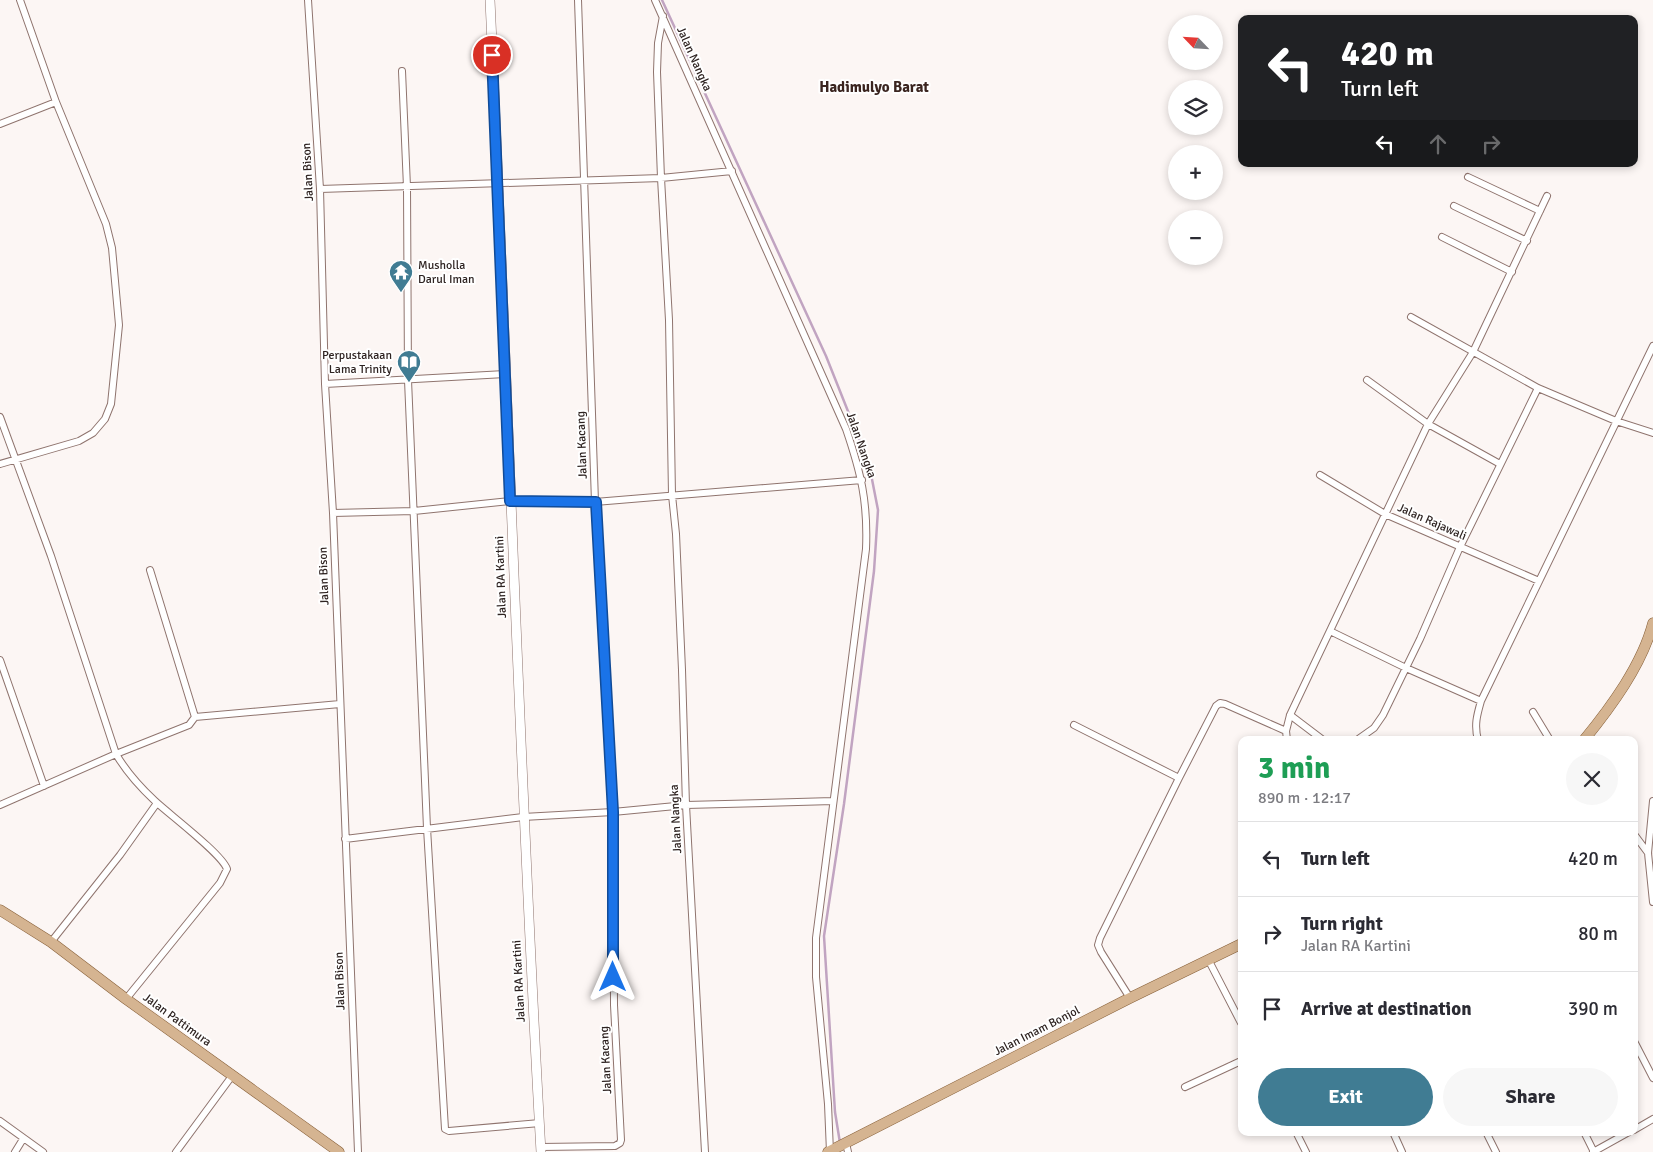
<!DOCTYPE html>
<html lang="en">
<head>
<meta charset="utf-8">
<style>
  body { margin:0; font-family:Signika,sans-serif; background:#f7f7f7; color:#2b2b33; height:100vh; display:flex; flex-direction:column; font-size:19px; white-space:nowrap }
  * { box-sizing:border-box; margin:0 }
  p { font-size:16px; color:#7c7c81 }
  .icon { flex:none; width:28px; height:28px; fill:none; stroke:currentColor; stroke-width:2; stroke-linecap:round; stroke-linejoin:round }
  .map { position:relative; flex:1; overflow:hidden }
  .sheet { position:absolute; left:1238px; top:736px; width:400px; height:400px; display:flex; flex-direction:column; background:#fff; border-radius:10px; box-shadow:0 2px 8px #0003 }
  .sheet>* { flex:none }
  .hud { position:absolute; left:1238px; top:15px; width:400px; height:152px; border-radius:10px; box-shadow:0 2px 8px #0003; background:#202124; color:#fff; overflow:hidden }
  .needle { width:32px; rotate:295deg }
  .fabs { position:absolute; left:1168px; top:15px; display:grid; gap:10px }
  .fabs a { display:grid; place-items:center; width:55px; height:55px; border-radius:50%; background:#fff; box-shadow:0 2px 8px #0003; font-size:25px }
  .pin { position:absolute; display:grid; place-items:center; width:42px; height:42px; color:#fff; margin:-21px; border:2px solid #fff; border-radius:50%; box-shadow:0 1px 5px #0007 }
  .me { position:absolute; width:55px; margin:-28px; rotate:0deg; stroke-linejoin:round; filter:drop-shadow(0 0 4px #0008) }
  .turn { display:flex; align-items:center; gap:18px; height:105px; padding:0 20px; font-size:22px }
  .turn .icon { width:65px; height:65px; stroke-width:2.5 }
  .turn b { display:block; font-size:35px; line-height:42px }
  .lanes { display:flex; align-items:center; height:48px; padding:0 20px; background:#0003; justify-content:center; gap:25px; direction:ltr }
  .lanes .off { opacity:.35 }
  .round { display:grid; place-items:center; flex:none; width:52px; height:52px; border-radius:26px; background:#f7f7f7 }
  .overview { display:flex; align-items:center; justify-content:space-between; height:85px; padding:0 20px }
  h1 { font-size:30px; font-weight:700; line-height:38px; color:#1e9e55 }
  .primary-button { display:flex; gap:10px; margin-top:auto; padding:10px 20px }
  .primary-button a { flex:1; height:58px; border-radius:30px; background:#407c93; color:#fff; font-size:20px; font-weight:700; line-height:58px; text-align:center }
  .primary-button a+a { background:#f7f7f7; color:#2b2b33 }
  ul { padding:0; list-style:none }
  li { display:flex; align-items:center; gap:15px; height:75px; padding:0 20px; border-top:1px solid #e1e1e2 }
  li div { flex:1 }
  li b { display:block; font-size:19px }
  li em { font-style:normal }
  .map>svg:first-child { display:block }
</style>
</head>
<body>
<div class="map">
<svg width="1653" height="1152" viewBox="0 0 1653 1152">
  <rect width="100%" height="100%" fill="#fcf6f4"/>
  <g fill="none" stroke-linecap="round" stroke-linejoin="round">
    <path stroke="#c1a4c1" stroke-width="2.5" d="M662 0 826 356 869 464 878 510 874 571 844 804 824 936 835 1112 840 1143"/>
    <g stroke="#8f746e" stroke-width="8">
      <path id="street" d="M308 0 320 189 325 384 333 513 358 1152
        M655 0 846 429C861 473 868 502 866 549L816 938V977L828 1104 830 1152
        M663 16 658 43 657 72 661 178 669 320 672 495 676 534 682 670 686 805 705 1152
        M402 71 407 187 408 380 427 828 445 1129 449 1131 540 1123
        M0 124 56 102
        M1468 177 1540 211
        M320 189 661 178 732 171
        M1454 206 1527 241
        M1442 237 1512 272
        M1411 317 1538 388 1616 421 1653 433
        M1367 380 1428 424 1500 464
        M325 384 505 374
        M0 417 51 556 116 754 0 805
        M0 464 79 441 93 433 105 419 111 404 119 325 112 248 106 224 56 102 20 0
        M1320 475 1385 514 1539 581
        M333 513 414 511 510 501 595 502 862 480
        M1330 631 1406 668 1481 701
        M0 660 44 786
        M1533 712 1550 740
        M1290 715 1323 740
        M195 717 340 704
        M1074 725 1179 778
        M1287 740 1286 731 1290 715 1428 424 1473 352 1547 196
        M1357 740 1374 728 1383 715 1420 639 1460 547 1538 388
        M1478 740C1474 725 1477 715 1481 701L1653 346
        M1653 801 1648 853 1653 902
        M1634 834 1648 853
        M345 839 523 817 613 812 686 805 833 801
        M51 942 120 855 157 803
        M1209 961 1241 1023
        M1130 998 1101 952 1098 945 1100 938 1179 778 1216 706 1220 703 1225 704 1286 731
        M126 999 220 883 227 869C222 854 170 815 155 801 140 787 127 773 116 754L189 725 195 717 150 570
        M1634 1041 1653 1078
        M1185 1087 1241 1061
        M0 1121 43 1152
        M1634 1130 1653 1119
        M1296 1132 1306 1152
        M1393 1132 1402 1152
        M1486 1132 1496 1152
        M1584 1132 1594 1152
        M846 1143 848 1152
        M541 1147 615 1146 620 1143 621 1140 614 1005 613 812 595 502 578 0
        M15 1152 23 1139
        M176 1152 232 1076
        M1593 1152 1629 1132"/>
    </g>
    <g stroke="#8f746e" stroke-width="10">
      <path id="secondary" d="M490 0C508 384 519 768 541 1152"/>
    </g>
    <g stroke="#88613a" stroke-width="11">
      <path id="primary" d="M1584 740C1611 707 1642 665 1653 623
        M0 910 51 942 126 999 339 1152
        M828 1152 1130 998 1241 944"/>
    </g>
    <use href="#street" stroke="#fff" stroke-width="6"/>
    <use href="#secondary" stroke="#fff" stroke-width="9"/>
    <use href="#primary" stroke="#d5b491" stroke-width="10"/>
  </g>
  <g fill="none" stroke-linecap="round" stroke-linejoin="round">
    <g stroke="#114b97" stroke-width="12">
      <path id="route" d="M492 55 510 501 596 502 613 812V977"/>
    </g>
    <use href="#route" stroke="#1a73e8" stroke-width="9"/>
  </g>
  <defs>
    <g id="temple-pin" transform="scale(1.25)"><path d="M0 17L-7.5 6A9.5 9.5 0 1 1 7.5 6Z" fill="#407c93" stroke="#fff"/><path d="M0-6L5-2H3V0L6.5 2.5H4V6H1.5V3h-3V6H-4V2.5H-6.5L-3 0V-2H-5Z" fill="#fff"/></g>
    <g id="library-pin" transform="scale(1.25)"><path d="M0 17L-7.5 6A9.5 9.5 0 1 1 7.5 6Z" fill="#407c93" stroke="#fff"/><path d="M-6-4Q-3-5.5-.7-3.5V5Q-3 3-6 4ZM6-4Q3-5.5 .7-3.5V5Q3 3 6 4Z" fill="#fff"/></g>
  </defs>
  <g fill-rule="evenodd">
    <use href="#temple-pin" x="401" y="272"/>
    <use href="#library-pin" x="409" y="362"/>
  </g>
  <g text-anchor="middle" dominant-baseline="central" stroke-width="4" stroke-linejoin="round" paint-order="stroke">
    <g font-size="12" fill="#2e2321" stroke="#fff">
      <text transform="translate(694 59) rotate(66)">Jalan Nangka</text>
      <text transform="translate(308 172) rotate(-93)">Jalan Bison</text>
      <text transform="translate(582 445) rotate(-92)">Jalan Kacang</text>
      <text transform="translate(861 445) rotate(71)">Jalan Nangka</text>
      <text transform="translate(1432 522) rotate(24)">Jalan Rajawali</text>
      <text transform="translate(324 576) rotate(-92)">Jalan Bison</text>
      <text transform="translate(501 577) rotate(-92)">Jalan RA Kartini</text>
      <text transform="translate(676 819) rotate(-93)">Jalan Nangka</text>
      <text transform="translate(340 981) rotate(-92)">Jalan Bison</text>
      <text transform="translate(519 981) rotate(-93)">Jalan RA Kartini</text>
      <text transform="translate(177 1020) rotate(36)">Jalan Pattimura</text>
      <text transform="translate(1037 1031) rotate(-27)">Jalan Imam Bonjol</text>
      <text transform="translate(606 1060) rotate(-93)">Jalan Kacang</text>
    </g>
    <g font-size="12" fill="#2e2321" stroke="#fff" text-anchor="start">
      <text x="418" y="265">Musholla<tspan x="418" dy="14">Darul Iman</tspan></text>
      <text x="392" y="355" text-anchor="end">Perpustakaan<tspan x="392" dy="14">Lama Trinity</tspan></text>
    </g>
    <g font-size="15" font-weight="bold" fill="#3b2520" stroke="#fff">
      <text x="874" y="87">Hadimulyo Barat</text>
    </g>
  </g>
</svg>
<div class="fabs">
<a><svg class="needle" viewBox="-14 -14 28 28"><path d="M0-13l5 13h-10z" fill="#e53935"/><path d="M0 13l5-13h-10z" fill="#7c7c81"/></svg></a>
<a><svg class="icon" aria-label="layers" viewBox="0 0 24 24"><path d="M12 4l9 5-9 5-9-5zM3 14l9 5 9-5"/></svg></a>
<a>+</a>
<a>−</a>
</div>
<div class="pin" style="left:492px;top:55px;background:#d93025"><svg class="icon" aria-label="arrive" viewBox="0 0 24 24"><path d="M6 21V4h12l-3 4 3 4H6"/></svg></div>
<svg class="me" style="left:613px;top:977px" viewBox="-20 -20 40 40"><path d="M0-17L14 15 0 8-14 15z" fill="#1a73e8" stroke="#fff" stroke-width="4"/></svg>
<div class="hud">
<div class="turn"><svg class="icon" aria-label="left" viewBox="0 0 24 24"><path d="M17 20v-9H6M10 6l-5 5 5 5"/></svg><div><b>420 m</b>Turn left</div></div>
<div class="lanes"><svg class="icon" aria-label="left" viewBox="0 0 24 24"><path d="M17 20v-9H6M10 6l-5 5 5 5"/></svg><svg class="icon off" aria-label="ahead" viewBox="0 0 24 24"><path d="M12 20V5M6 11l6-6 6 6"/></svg><svg class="icon off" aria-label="right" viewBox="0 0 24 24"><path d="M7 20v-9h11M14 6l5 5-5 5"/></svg></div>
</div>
<section class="sheet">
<div class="overview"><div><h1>3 min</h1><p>890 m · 12:17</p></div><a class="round"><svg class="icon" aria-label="close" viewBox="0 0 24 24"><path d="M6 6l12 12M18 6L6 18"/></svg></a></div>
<ul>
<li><svg class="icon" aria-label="left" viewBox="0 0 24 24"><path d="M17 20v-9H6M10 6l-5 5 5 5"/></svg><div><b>Turn left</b></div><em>420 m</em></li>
<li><svg class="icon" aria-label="right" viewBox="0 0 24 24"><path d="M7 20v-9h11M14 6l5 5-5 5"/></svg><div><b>Turn right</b><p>Jalan RA Kartini</p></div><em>80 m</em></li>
<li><svg class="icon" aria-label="arrive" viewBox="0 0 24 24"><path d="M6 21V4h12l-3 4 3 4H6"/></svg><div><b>Arrive at destination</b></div><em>390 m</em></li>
</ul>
<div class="primary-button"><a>Exit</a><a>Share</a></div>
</section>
</div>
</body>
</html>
